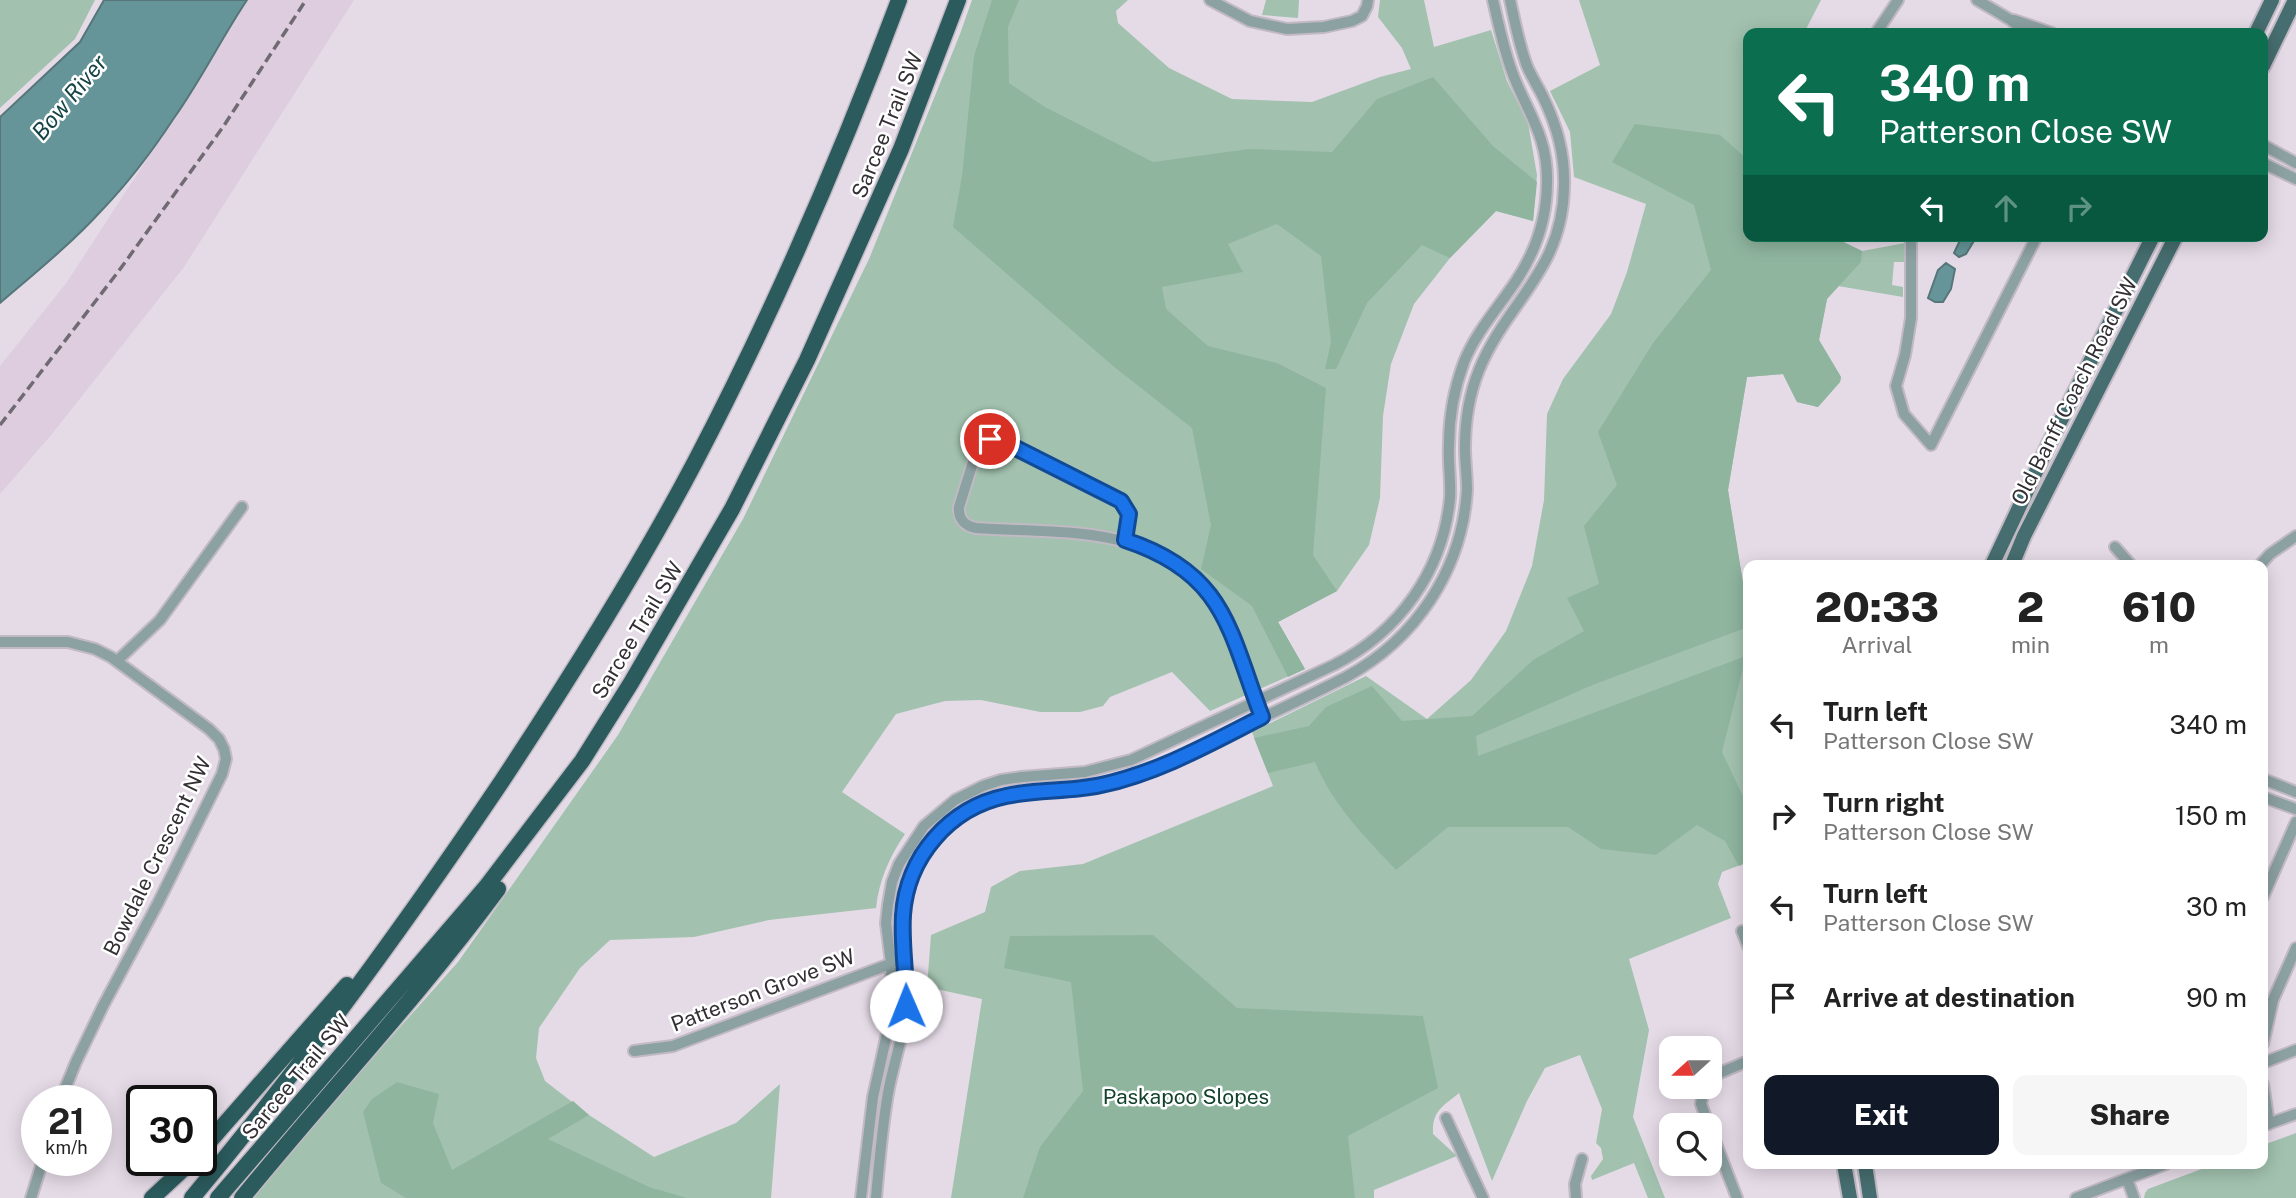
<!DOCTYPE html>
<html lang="en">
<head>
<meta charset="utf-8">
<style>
  body { margin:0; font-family:"Public Sans",sans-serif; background:#f6f6f6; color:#222; height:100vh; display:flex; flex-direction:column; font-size:26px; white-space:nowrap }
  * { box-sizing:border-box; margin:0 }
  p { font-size:23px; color:#767676 }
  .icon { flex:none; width:38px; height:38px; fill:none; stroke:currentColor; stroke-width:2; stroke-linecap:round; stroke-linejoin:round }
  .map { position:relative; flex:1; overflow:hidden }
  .drawer { position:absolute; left:1743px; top:560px; width:525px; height:609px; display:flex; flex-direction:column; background:#fff; border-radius:14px; box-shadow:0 4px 18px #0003 }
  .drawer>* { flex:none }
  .top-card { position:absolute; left:1743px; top:28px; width:525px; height:214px; border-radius:14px; box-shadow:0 4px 18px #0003; background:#0b6e4f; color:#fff; overflow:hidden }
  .needle { width:46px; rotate:249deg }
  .fabs { position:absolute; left:1659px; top:1036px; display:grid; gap:14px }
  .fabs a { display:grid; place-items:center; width:63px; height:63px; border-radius:14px; background:#fff; box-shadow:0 4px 18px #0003; font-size:35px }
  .speed { position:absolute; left:21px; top:1085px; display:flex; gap:14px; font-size:35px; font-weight:700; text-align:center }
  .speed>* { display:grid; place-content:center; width:91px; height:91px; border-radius:50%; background:#fff; box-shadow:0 4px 18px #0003; line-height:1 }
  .speed small { font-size:18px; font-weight:400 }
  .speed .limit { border:4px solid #111; border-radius:10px; background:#fff; color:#111 }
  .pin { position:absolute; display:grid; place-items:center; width:60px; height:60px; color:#fff; margin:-30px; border:4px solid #fff; border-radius:50%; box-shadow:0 2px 7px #0007 }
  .me { position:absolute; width:77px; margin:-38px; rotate:359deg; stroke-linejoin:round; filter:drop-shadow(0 0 5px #0008) }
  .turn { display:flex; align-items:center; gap:24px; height:147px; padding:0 21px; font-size:32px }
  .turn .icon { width:91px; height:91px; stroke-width:2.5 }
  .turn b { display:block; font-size:49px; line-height:60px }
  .lanes { display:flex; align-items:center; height:66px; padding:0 21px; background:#0003; justify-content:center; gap:35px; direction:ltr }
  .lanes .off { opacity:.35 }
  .eta { display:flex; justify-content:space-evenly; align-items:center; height:119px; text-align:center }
  .eta b { font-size:42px; font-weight:800; line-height:49px }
  .action { display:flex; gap:14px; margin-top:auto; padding:14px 21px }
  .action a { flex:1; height:80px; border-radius:14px; background:#111827; color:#fff; font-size:28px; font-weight:800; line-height:80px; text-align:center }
  .action a+a { background:#f6f6f6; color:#222 }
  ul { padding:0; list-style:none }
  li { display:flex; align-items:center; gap:21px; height:91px; padding:0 21px }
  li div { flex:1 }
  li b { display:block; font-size:26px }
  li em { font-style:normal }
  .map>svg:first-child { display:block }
</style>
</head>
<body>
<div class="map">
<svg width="2296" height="1198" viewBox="0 0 2296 1198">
  <rect width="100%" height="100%" fill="#e5dbe7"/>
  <path fill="#ddcddf" d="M247 0H354L184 267 52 434 0 494V366L67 282 199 79 221 39Z"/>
  <path fill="#a2c2af" d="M0 0H95L75 39 0 108Z
    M972 0H1128L1116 11 1118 23 1169 68 1232 99 1312 102 1380 77 1411 69 1402 48 1378 17 1380 0H1424L1434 47 1491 30 1507 81 1528 123 1537 175 1533 221 1496 211 1450 258 1414 304 1391 364 1383 416 1380 498 1369 545 1337 591 1278 622 1305 669 1210 711 1172 672 1110 697 1103 706 1080 712H1040L981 700 945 701 896 714 842 792 905 834C889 857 879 881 876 908L769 920 694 937 610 940 580 968 539 1028 536 1058 545 1081 589 1115 654 1157 736 1123 780 1084 771 1198H252L328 1108 458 962 618 735 743 519 869 259 960 34Z
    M1266 0H1299L1298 18 1262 15Z
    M1579 0H1821L1804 33H1748V236H1831L1862 251 1905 243 1904 262H1894L1892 285 1903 287V297L1838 286 1827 299 1819 340 1841 377 1840 382 1818 407 1797 402 1783 374 1747 377 1728 490 1748 614V751L1743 764 1748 791V862L1722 872 1718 884 1731 918 1629 959 1649 1030 1633 1117 1665 1198H1648L1634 1163 1592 1180 1591 1176 1603 1159 1601 1148 1596 1143 1602 1109 1580 1055 1545 1068 1527 1101 1492 1181 1459 1093C1442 1107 1432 1111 1433 1134L1457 1156 1374 1190V1198H951L982 999 927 987 931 935 985 912 991 887 1020 871 1083 864 1273 786 1252 732 1366 676 1427 719 1471 680 1506 631 1532 566 1544 500 1547 414 1563 379 1611 314 1627 272 1646 204 1574 177 1570 132 1550 91 1600 65Z
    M2296 1133V1198H2144L2145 1193 2148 1189 2215 1164H2263V1145Z"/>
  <path fill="#8fb59f" d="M992 0H1019L1008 27 1009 83 1045 107 1153 162 1249 149 1332 152 1377 99 1433 77 1493 146 1537 182 1533 221 1496 211 1450 258 1422 245 1367 303 1336 369H1325L1331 342 1321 256 1277 224 1228 244 1243 272 1162 287 1166 309 1208 346 1277 363 1326 388 1313 555 1337 591 1278 622 1305 669 1288 677 1252 606 1201 569 1211 525 1192 428 1113 366 953 227 962 176 974 56Z
    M1635 124 1720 135 1748 160V236H1831L1862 251 1861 262 1827 299 1819 340 1841 377 1840 382 1818 407 1797 402 1783 374 1747 377 1728 490 1748 614V627L1595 684 1476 736 1478 756 1746 656 1722 752 1748 807V862L1739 866 1725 841 1697 825 1656 855 1601 849 1568 827H1448L1396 870C1365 837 1332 804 1315 762L1268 773 1254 738 1309 726 1326 707 1372 686 1402 721 1472 716 1533 660 1584 631 1567 598 1599 584 1584 526 1617 485 1598 432 1653 343 1711 270 1694 205 1612 162Z
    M1153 935 1237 1008 1423 1016 1438 1088 1348 1136 1355 1198H1023L1040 1147 1083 1091 1071 982 1004 968 1010 936Z
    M397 1082 439 1094 433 1123 452 1170 573 1101 589 1115 548 1139 649 1187 687 1198H406L381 1183 363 1112 372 1099Z"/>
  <path fill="#659598" stroke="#56767a" stroke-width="2" d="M104 0H247C221 39 201 80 174 118 153 150 129 182 102 210 71 244 35 273 0 303V117L80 42Z
    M1962 236H1977L1966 254 1959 257 1954 253Z
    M1946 263 1955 269 1951 289 1943 302H1935L1928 298 1938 270Z"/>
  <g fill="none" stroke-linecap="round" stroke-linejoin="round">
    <g stroke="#c1b9c3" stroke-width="14">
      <path id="minor" d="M1210 0 1250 21 1287 29 1324 27 1352 21 1362 16 1367 6 1368 0
        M1977 0 2011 20 2027 33
        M2014 20 2052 33
        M1876 33 1898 0
        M2263 145 2296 163
        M2263 163 2296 179
        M1911 236V318L1905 355 1896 386 1904 414 1931 445 2037 236
        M1125 540 1129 514 1121 501 1002 441 990 439 978 446 959 507C958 519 965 526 976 528 1068 534 1167 522 1223 613 1241 641 1247 677 1259 708
        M2115 547 2131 565
        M2260 565 2270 554 2296 536
        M0 642H68L95 649 111 657 209 729 219 739 224 749 226 759 222 774 158 903 103 1006 76 1062 60 1101
        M117 661 160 620 242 507
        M2263 779 2296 792
        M2263 797 2296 809
        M2263 897 2296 822
        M1742 931 1748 946
        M2263 1044 2273 1000 2296 948
        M634 1051 673 1046 895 962
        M2263 1063 2296 1050
        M1710 1077 1748 1061
        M2263 1084 2269 1124
        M1704 1087 1701 1104 1709 1125
        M1446 1118 1483 1198
        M2265 1125 2296 1114
        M1710 1128 1737 1198
        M2127 1179 2134 1198
        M31 1198 43 1160
        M861 1198 873 1097 892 1011 891 963 886 923 888 905 892 882 899 864 924 826 955 800 983 786 1001 780 1022 777 1085 772 1131 760 1334 665C1399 632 1443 571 1450 498 1451 480 1448 463 1449 445 1449 416 1454 389 1464 362 1476 332 1498 308 1516 281 1536 251 1547 218 1547 182 1548 138 1529 115 1514 77 1504 52 1499 26 1493 0
        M876 1198C879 1163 882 1128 888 1093 893 1065 903 1038 906 1010 911 955 891 914 919 860 931 837 952 817 976 806 1019 785 1070 795 1115 781 1156 769 1194 750 1232 732 1270 714 1309 696 1346 677 1416 639 1462 570 1467 490 1467 476 1465 462 1465 448 1465 421 1469 395 1479 370 1507 301 1563 271 1564 186 1565 156 1557 126 1544 99 1539 88 1532 78 1527 66 1519 45 1515 22 1510 0
        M1576 1198 1575 1184 1582 1159
        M2076 1198 2166 1164"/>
    </g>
    <g stroke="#c1b9c3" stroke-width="18">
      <path id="major" d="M2256 33 2272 0
        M2263 66 2295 0
        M1992 565 2049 444 2153 236
        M2012 565 2024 536 2176 236
        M1844 1164 1850 1198
        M1865 1164 1870 1198"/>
    </g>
    <g stroke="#c1b9c3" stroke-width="19">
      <path id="highway" d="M201 1151 347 985
        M152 1198 193 1160
        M192 1198C303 1065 405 925 502 781 570 678 637 572 695 462 773 313 840 158 899 0
        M218 1198 486 887 582 761 631 683 732 509 807 360 901 149 958 0
        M242 1198C327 1094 418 997 498 889"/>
    </g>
    <use href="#minor" stroke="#8ca1a2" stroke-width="10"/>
    <use href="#major" stroke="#466d6f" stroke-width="14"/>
    <use href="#highway" stroke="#2b5b5d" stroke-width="16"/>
    <path stroke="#706a72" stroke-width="3.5" stroke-dasharray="10 5" stroke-linecap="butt" d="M0 425 118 272 223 127 306 0"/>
  </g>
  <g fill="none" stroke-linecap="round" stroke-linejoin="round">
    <g stroke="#114b97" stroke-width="18">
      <path id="route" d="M906 1006C907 976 901 945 903 915 907 857 949 808 1006 796 1037 789 1070 792 1101 785 1158 773 1211 743 1262 717 1229 631 1226 573 1125 540L1129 514 1121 501 1002 441 990 439"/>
    </g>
    <use href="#route" stroke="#1a73e8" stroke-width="12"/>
  </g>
  <g text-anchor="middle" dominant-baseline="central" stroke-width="5" stroke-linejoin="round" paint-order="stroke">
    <g font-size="21" fill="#332f34" stroke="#fff">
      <text transform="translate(887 125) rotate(-68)">Sarcee Trail SW</text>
      <text transform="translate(2074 391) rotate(-63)">Old Banff Coach Road SW</text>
      <text transform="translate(637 630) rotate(-59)">Sarcee Trail SW</text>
      <text transform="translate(157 856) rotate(-64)">Bowdale Crescent NW</text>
      <text transform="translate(763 990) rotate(-21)">Patterson Grove SW</text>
      <text transform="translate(296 1077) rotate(-50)">Sarcee Trail SW</text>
    </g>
    <g font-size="21" fill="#12422b" stroke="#fff">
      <text x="1186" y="1096">Paskapoo Slopes</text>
    </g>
    <g font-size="23" font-style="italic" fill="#174447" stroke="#fff">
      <text transform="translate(69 97) rotate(-50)">Bow River</text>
    </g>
  </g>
</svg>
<div class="fabs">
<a><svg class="needle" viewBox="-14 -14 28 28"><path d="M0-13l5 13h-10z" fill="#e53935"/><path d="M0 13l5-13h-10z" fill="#767676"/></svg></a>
<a><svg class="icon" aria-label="search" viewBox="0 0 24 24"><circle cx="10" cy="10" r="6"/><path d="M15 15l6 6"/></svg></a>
</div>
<div class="speed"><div>21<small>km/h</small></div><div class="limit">30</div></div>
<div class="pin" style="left:990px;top:439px;background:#d93025"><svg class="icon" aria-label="arrive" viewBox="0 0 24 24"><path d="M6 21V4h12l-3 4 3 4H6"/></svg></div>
<svg class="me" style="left:906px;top:1006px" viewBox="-20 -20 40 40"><circle r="19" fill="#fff"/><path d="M0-13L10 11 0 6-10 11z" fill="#1a73e8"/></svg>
<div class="top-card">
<div class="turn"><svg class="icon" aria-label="left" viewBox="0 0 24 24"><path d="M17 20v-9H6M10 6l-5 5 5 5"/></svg><div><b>340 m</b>Patterson Close SW</div></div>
<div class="lanes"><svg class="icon" aria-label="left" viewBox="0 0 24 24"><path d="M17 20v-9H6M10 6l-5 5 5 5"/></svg><svg class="icon off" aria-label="ahead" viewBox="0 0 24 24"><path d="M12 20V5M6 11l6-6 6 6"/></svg><svg class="icon off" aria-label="right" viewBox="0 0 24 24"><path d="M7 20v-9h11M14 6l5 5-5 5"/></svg></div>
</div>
<section class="drawer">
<div class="eta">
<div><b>20:33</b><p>Arrival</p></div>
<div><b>2</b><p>min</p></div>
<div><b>610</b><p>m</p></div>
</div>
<ul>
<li><svg class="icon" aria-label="left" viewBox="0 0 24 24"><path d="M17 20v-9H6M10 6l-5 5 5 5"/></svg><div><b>Turn left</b><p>Patterson Close SW</p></div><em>340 m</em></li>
<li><svg class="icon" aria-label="right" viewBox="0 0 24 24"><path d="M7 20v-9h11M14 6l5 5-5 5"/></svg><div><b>Turn right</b><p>Patterson Close SW</p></div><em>150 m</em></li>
<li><svg class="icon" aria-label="left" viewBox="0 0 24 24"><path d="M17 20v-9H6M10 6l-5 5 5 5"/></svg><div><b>Turn left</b><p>Patterson Close SW</p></div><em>30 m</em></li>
<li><svg class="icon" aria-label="arrive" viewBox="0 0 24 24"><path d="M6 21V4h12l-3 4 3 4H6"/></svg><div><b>Arrive at destination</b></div><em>90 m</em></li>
</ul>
<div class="action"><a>Exit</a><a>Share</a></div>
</section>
</div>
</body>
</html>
